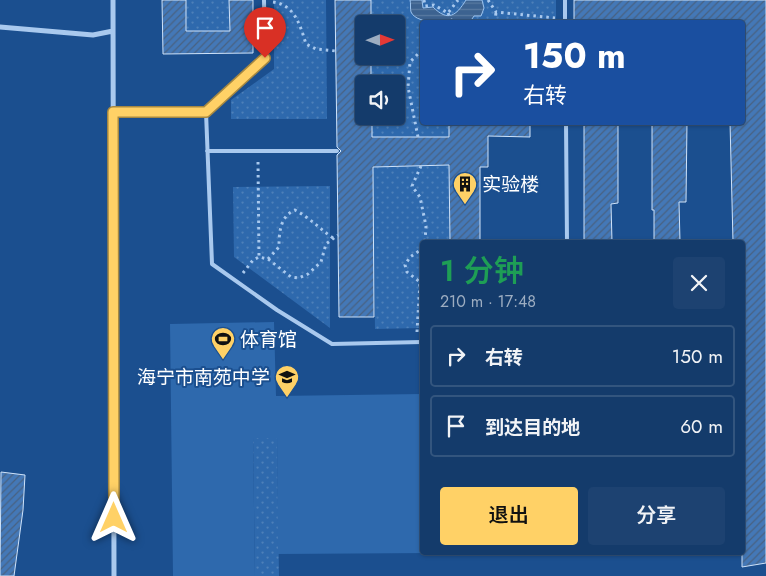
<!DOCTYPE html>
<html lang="zh">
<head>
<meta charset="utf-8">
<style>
  body { margin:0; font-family:Jost,"Noto Sans SC",sans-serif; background:#1d4271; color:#f1f3f6; height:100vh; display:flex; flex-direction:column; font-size:19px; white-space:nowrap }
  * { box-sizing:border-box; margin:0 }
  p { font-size:16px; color:#9dadc1 }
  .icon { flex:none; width:28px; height:28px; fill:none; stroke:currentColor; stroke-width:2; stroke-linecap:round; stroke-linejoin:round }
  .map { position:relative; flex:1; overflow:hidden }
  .sheet { position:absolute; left:420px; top:240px; width:325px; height:315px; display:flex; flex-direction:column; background:#143b6b; border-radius:5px; box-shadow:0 1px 4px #0004,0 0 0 1px #33557e }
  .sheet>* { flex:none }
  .banner { position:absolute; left:420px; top:20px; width:325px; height:105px; border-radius:5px; box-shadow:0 1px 4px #0004,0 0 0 1px #33557e; background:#1a4fa0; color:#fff; overflow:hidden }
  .needle { width:32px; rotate:89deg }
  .fabs { position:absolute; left:355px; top:15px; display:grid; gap:10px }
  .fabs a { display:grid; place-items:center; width:50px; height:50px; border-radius:5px; background:#143b6b; box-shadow:0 1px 4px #0004,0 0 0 1px #33557e; font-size:25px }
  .pin { position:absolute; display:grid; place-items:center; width:42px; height:42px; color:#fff; margin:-51px -21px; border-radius:50% 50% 50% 0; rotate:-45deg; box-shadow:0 0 5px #0007 }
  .pin .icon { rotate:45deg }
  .me { position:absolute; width:55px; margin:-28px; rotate:0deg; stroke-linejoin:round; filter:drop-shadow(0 0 4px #0008) }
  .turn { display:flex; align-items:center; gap:18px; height:105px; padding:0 20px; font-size:22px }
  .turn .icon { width:65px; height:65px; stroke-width:2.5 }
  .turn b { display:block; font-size:35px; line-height:42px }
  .round { display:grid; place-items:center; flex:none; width:52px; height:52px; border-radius:5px; background:#1d4271 }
  .summary { display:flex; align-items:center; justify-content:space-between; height:85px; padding:0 20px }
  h1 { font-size:30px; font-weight:600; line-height:38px; color:#1e9e55 }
  .primary-button { display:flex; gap:10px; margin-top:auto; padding:10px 20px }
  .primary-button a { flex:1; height:58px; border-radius:5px; background:#ffd166; color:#111; font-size:20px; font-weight:600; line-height:58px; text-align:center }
  .primary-button a+a { background:#1d4271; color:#f1f3f6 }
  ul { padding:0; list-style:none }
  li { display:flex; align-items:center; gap:15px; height:62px; margin:0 10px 8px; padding:0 10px; border:2px solid #33557e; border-radius:5px }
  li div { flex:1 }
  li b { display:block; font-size:19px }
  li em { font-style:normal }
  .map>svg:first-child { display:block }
</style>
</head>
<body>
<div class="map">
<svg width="766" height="576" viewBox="0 0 766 576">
  <defs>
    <pattern id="grass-dots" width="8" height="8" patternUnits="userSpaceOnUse" patternTransform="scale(1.25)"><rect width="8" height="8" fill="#2e69ad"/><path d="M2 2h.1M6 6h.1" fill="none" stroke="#4d80b9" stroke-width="1.8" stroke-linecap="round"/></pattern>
    <pattern id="water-rules" width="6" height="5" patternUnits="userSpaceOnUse" patternTransform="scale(1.25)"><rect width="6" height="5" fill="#3c6290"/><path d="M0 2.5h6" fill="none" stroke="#597aa1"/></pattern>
    <pattern id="building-hatch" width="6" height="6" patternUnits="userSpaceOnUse" patternTransform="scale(1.25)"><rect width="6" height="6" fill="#4478b7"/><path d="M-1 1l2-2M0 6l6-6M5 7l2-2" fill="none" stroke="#486282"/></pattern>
  </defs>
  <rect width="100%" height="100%" fill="#1b4f8f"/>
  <path fill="url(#grass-dots)" d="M184 0H230V31H185Z
    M274 0H326L327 119H231V100L274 69Z
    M371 0H556V22H422V122L449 123V137H372V116H396V84H371V56H396V24H371Z
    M449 165 450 242H422V328L375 329 373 167Z
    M330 186V328L234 257 233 187Z
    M277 437 279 576H255L253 438Z"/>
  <path fill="#2e69ad" d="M274 322 276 396 422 394V552L431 553 278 554 277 438H253L255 576H173L170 324Z"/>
  <path fill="url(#water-rules)" stroke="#9cc4f0" d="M410 0H422L423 8 433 7C448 22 456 16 466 0H482L484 8 481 16H474L470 22C457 23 417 26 411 12 410 9 411 3 410 0Z"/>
  <path fill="url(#building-hatch)" stroke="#cfe3fa" d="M162 0H186V31H230L229 0H253V53L163 54Z
    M335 0H371V24H364V56H371V84H364V116H372V137H449V122H530V137L488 136V167H480V242H450L449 165 373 167 374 317H339L337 155 341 151 337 147Z
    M574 0H766V563L742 567V242H733L730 122H742V22H574Z
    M584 122H618V203L611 204 612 242H584Z
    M652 122H687L686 202H679L680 242H654V210H652Z
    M1 472 25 475 23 510 14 576H0Z"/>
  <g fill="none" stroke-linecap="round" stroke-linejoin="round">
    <path stroke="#a9c9ee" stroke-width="3" stroke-dasharray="2.5 4" stroke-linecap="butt" d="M424 0 425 6 434 5 448 13 458 0
      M488 0 496 12 555 18
      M273 2C295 5 300 25 306 44L316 49 336 51
      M448 13 452 22
      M495 22 496 12
      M418 137 408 87 410 62 422 50
      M258 162 259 257
      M421 166 412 186 420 197 426 226 425 242
      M268 259 279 247C279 233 280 216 295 210 310 218 320 229 333 238
      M243 273 253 260 259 257 268 259 291 277 299 278 308 274 321 262 326 244 338 235
      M417 332 420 282 407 272 405 265 410 257 422 249"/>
    <path stroke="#a9c9ee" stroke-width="4" d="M565 0V22
      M113 112H206L265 58 264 0
      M206 112 212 264 277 310 332 344 422 342
      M566 122 567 242
      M207 151H337"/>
    <path stroke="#a9c9ee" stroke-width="5" d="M113 0 114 576
      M0 27 93 35 113 31"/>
  </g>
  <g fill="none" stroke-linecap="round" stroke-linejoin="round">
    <g stroke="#a68842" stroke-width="12">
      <path id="route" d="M114 518 113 112H206L265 58"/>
    </g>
    <use href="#route" stroke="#ffd166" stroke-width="9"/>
  </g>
  <defs>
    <g id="building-pin" transform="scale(1.25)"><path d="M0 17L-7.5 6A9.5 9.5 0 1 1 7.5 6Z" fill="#ffd166" stroke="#1b4f8f"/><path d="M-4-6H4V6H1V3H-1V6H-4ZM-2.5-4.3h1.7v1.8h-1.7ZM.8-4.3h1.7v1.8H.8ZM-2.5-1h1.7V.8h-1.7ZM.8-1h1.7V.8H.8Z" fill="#111"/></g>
    <g id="stadium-pin" transform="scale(1.25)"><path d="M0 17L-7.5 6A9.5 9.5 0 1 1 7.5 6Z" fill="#ffd166" stroke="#1b4f8f"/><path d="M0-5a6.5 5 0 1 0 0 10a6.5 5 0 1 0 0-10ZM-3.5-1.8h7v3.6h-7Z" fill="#111"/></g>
    <g id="school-pin" transform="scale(1.25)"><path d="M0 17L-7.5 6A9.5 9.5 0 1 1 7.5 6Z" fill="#ffd166" stroke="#1b4f8f"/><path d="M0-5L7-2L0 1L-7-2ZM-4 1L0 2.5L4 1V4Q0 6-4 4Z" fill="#111"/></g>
  </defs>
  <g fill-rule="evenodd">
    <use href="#building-pin" x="465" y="184"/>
    <use href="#stadium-pin" x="223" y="339"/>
    <use href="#school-pin" x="287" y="377"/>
  </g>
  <g text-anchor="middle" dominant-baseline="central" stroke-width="4" stroke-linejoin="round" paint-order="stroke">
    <g font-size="19" fill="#fff" stroke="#1b4f8f" text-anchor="start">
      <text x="482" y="184">实验楼</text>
      <text x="240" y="339">体育馆</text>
      <text x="270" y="377" text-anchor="end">海宁市南苑中学</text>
    </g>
  </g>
</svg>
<div class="fabs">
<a><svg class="needle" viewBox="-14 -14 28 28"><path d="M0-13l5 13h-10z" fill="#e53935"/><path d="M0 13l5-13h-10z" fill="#9dadc1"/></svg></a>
<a><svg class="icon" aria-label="sound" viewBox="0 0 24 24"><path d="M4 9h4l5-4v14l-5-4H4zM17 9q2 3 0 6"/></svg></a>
</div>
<div class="pin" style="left:265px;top:58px;background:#d93025"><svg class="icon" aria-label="arrive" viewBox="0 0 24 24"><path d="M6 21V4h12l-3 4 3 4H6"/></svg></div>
<svg class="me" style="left:114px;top:518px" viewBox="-20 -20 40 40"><path d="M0-17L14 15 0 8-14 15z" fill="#ffd166" stroke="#fff" stroke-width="4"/></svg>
<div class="banner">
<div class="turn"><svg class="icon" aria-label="right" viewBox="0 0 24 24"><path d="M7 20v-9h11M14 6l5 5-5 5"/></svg><div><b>150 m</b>右转</div></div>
</div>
<section class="sheet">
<div class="summary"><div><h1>1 分钟</h1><p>210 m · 17:48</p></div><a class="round"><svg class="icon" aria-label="close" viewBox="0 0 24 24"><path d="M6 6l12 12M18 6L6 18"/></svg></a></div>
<ul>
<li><svg class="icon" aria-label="right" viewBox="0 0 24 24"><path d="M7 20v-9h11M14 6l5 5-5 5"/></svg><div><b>右转</b></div><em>150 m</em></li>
<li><svg class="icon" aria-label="arrive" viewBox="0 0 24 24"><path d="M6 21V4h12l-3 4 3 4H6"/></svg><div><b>到达目的地</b></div><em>60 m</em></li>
</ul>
<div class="primary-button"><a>退出</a><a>分享</a></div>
</section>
</div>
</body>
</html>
